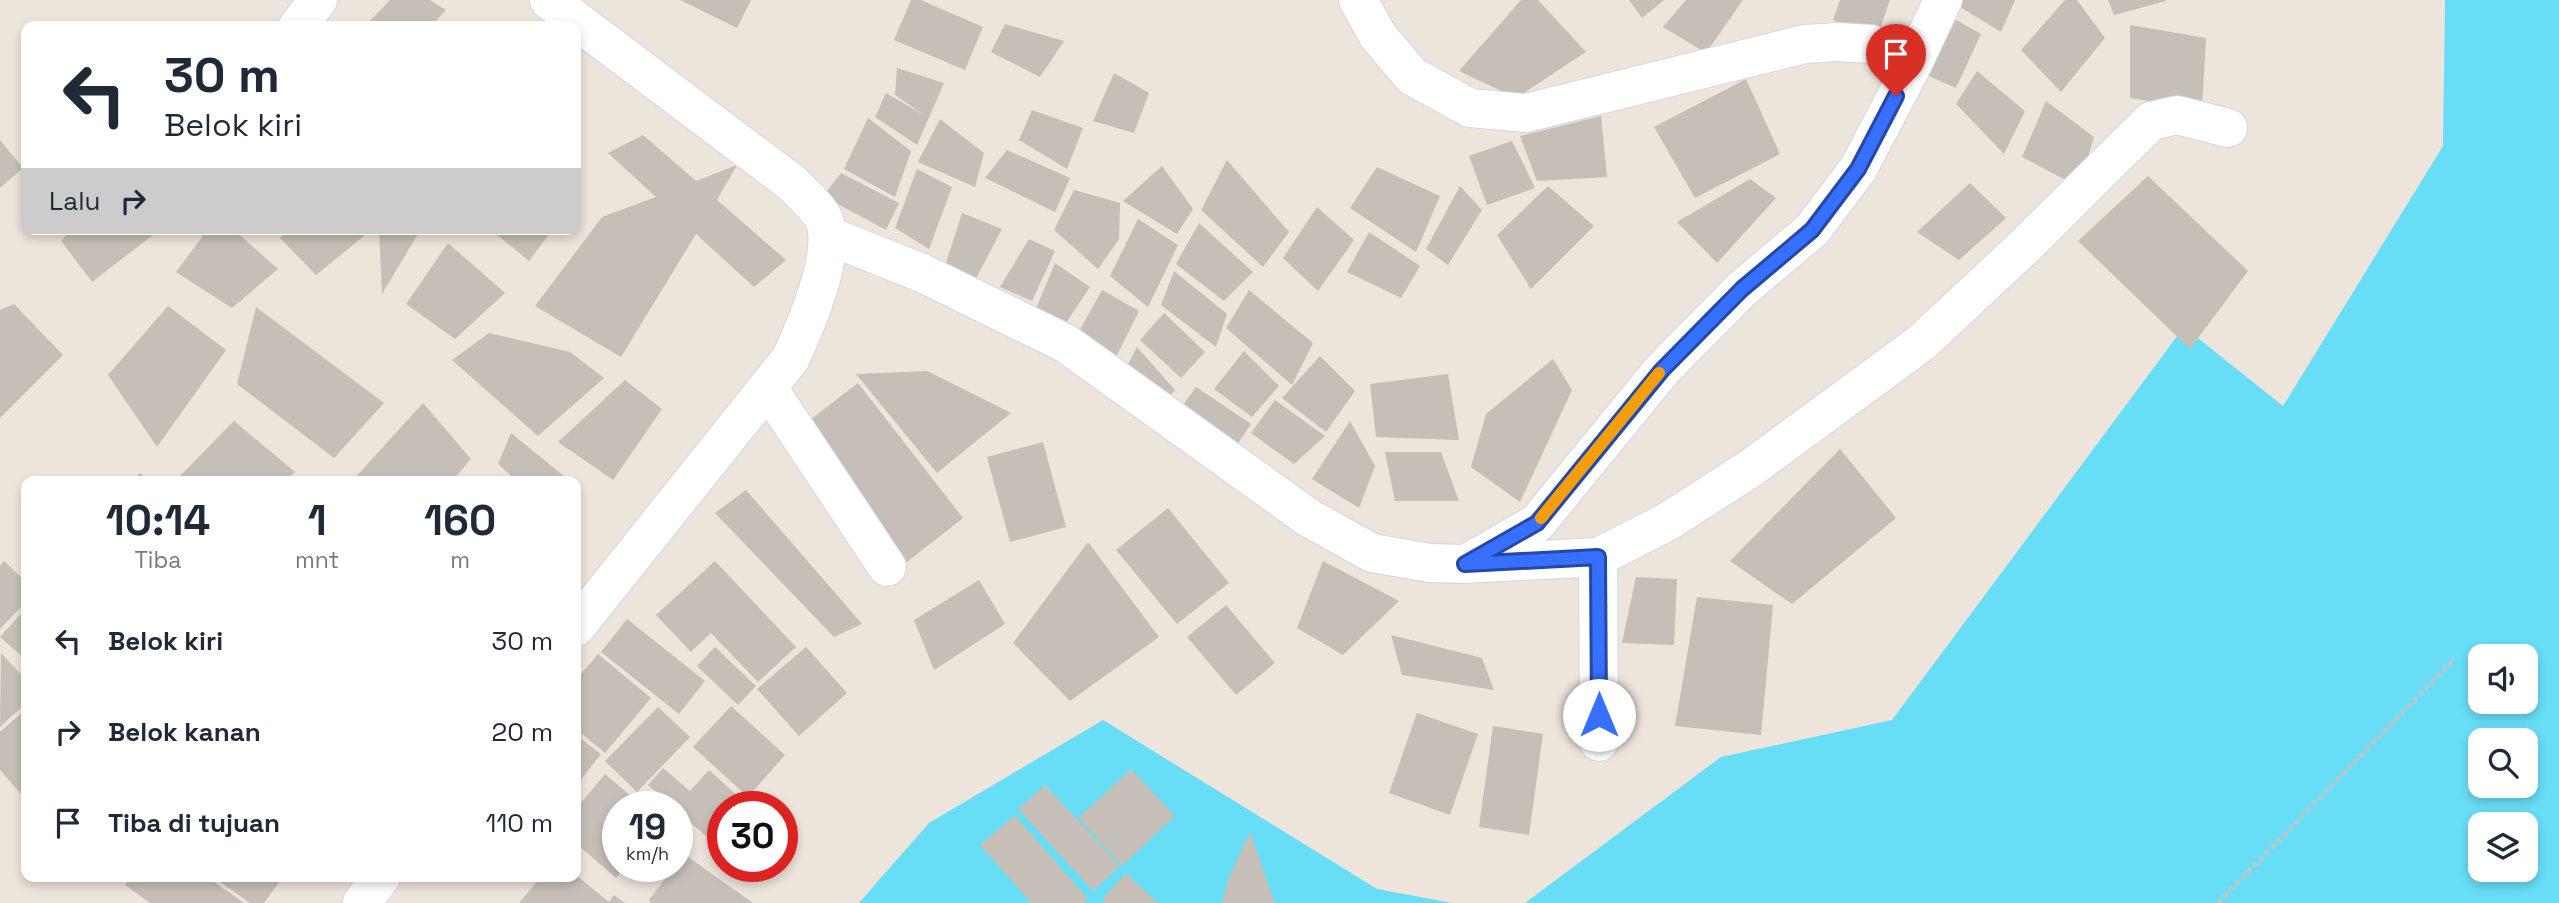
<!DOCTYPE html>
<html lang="id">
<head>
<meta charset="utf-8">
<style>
  body { margin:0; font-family:"Space Grotesk",sans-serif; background:#f2f2f3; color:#1f2937; height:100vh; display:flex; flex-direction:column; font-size:26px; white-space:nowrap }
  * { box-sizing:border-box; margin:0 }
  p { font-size:23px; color:#747a83 }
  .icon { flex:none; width:38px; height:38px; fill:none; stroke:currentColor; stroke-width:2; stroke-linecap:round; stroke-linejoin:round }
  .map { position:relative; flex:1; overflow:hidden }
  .sheet { position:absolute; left:21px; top:476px; width:560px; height:406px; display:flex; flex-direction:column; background:#fff; border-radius:14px; box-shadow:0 4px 10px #0003 }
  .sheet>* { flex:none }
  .guide { position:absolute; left:21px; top:21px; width:560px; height:214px; border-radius:14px; box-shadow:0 4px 10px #0003; background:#fff; color:#1f2937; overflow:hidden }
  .tools { position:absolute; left:2468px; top:644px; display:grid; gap:14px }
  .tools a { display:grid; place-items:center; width:70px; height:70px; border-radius:14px; background:#fff; box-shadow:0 4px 10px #0003; font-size:35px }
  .speed { position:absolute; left:602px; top:791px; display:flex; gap:14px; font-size:35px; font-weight:700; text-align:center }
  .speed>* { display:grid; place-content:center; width:91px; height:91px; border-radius:50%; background:#fff; box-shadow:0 4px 10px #0003; line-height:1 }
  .speed small { font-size:18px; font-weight:400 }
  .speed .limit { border:10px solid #d22; background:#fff; color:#111 }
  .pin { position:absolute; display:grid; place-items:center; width:60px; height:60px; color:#fff; margin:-72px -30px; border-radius:50% 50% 50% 0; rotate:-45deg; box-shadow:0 0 7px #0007 }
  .pin .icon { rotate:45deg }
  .me { position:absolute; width:77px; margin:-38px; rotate:0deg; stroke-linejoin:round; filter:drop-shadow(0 0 5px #0008) }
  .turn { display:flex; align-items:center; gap:24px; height:147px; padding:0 28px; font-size:32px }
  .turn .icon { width:91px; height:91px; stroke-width:2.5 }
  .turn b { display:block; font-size:49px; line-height:60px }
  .then { display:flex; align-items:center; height:66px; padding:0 28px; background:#0003; gap:14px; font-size:26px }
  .eta { display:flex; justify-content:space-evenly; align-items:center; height:119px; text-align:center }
  .eta b { font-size:42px; font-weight:700; line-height:49px }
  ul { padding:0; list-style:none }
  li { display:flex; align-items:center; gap:21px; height:91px; padding:0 28px }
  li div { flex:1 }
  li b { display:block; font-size:26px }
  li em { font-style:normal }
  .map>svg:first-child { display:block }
</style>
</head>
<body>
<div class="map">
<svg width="2559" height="903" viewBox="0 0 2559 903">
  <rect width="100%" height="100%" fill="#ede4dc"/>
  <path fill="#68ddf6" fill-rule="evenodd" d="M2445 0H2559V903H1525L1721 757 1892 720 2184 327 2283 406 2443 146ZM2480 656H2525V702H2480ZM2480 740H2525V786H2480ZM2480 824H2525V870H2480Z
    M1103 720 1377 889 1452 903H859L929 823Z"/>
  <path fill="#c5bfb7" d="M390 0H430L446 10 431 26H365Z
    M680 0H751L737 28Z
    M911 0H921L983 27 965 70 894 40Z
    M1521 0H1538L1586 52 1516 98 1459 71Z
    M1629 0H1664L1642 18Z
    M1686 0H1743L1706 53 1663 27Z
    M1840 0H1890L1876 40 1833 20Z
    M1959 0H2015L2001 32 1957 5Z
    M2065 0H2077L2105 38 2061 92 2021 50Z
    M2108 0H2165L2166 1 2114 15Z
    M1944 13 1981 34 1956 88 1922 73Z
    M1005 24 1064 41 1040 77 991 52Z
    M2130 25 2206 38 2202 109 2130 98Z
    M897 68 944 83 917 145 875 117 886 93 924 115 895 95Z
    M1977 71 2025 111 2004 154 1956 104Z
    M1114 73 1149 93 1134 133 1093 121Z
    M1746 79 1780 154 1695 198 1654 127Z
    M2046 101 2094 137 2079 187 2022 157Z
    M1032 110 1083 128 1067 169 1019 140Z
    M1601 116 1607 177 1537 181 1520 136Z
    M868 118 911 151 895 197 844 169Z
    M940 119 984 153 975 187 918 162Z
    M643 135 696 181 737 165 717 200 786 260 754 287 696 234 621 357 535 306 602 217 656 197 608 153Z
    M0 140 23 168 0 188Z
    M1512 141 1535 188 1487 205 1469 156Z
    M1007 150 1070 178 1055 212 985 178Z
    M1227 160 1289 232 1263 267 1201 210Z
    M1162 166 1193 209 1177 234 1123 201Z
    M1377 167 1440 196 1416 252 1350 208Z
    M917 169 952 187 929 249 895 228Z
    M841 173 899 203 886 230 823 196Z
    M2148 176 2248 271 2190 349 2078 241Z
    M1750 179 1776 198 1717 263 1677 222Z
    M1970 183 2006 218 1959 260 1917 232Z
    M1460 186 1482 210 1448 265 1426 249Z
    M1548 186 1594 226 1531 289 1497 235Z
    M1074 190 1120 203 1119 239 1098 269 1054 230Z
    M1317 207 1354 240 1318 291 1283 258Z
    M962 213 1002 229 973 284 945 266Z
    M1138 219 1178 245 1148 307 1110 276Z
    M1199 223 1253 272 1224 301 1176 264Z
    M72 229H156L158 231 92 282 61 241Z
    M208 229H233L278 269 232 308 176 272Z
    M288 229H358L364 236 316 275 280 238Z
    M379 229H421L382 294Z
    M490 229H553L529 261Z
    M1369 232 1420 266 1401 298 1347 272Z
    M1029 239 1055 251 1032 301 1000 287Z
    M448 243 505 293 455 339 406 304Z
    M1055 263 1090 287 1064 326 1035 311Z
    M1174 271 1227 314 1216 347 1161 305Z
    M1102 290 1139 311 1115 359 1078 333Z
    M1249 290 1313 343 1292 385 1226 328Z
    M14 304 63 355 0 418V310Z
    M168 306 226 350 157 447 108 375Z
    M256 307 384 403 334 458 237 384Z
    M1164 313 1205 352 1181 378 1140 340Z
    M489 333 570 352 604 378 538 436 452 360Z
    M1137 347 1175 390 1163 404 1123 374Z
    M1244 351 1279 386 1252 417 1214 389Z
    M1320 356 1355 391 1326 432 1282 398Z
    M1553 359 1572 390 1520 502 1471 467 1486 414Z
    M927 371 1011 413 937 473 856 374Z
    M1448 374 1459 440 1376 437 1370 384Z
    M625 380 662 409 613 480 558 442Z
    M858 383 963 518 907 562 802 426Z
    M1196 387 1251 424 1233 451 1175 416Z
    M1275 400 1325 436 1294 464 1251 433Z
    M423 403 471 459 452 481H352Z
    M234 421 295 472 285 481H180L177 479Z
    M1350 421 1375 466 1359 508 1312 479Z
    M511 433 570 481H517L498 464Z
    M1043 442 1066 527 1010 542 987 457Z
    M1840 449 1896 518 1792 604 1730 561Z
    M1385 452H1441L1459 501H1395Z
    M140 473 149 481H133Z
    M746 490 862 624 834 637 715 513Z
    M1168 508 1229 583 1177 624 1116 550Z
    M1088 542 1159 637 1070 701 1013 643Z
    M4 561 26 582V602L0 629V565Z
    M715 561 796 647 758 682 711 633 691 652 656 615Z
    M1323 561 1399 601 1343 655 1297 628Z
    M1636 577 1677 579 1674 645 1622 643Z
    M979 580 1005 624 934 670 914 620Z
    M1697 597 1773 605 1761 735 1675 726Z
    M1226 605 1275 663 1236 695 1187 637Z
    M26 608V660L0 637Z
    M627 619 705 681 679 714 601 652Z
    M1391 635 1482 658 1494 690 1402 675Z
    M715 647 756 686 738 705 697 666Z
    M806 647 847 693 799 736 757 689Z
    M1 653 26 680V703L0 727Z
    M598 654 651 698 605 753 576 729V680Z
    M731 706 785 755 748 797 693 747Z
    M658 707 690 737 637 792 605 761Z
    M26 709V800L0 770V732Z
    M1417 713 1478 734 1450 815 1389 793Z
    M1493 726 1543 734 1529 835 1479 827Z
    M576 735 601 754 576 786Z
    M663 768 690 791 709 770 750 807H723V851L677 811V807H673L648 785Z
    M1131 769 1175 816 1122 866 1078 818Z
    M605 774 644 807H618V866H626L616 878 576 843V809Z
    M1045 785 1120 866 1093 891 1018 809Z
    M1015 815 1088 899 1083 903H1031L980 845Z
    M1250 832 1275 903H1222L1229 877Z
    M684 854 753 903H651L649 900Z
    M1126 873 1158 903H1106L1102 899Z
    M576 875 609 902 614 895 625 903H519L541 877H576Z
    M130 877H207L244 903H150L125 885Z
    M213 877H272L279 882 264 903H250Z"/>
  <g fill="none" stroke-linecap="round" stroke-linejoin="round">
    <g stroke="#d1d6e4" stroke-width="40">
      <path id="minor" d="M549 0 792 183C801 193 815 204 822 216 841 246 805 327 791 358L576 627
        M1358 0 1378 36 1412 76 1470 108 1526 113 1805 44 1838 42 1871 44 1913 63
        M298 26 318 0
        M829 236 922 273 1065 343 1309 518 1372 553 1430 563 1465 564 1598 557 1667 522 1751 468 1921 343 2026 245 2151 121 2177 115 2228 128
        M768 388 887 567
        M1598 557 1599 742
        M1473 560 1537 523 1662 370 1742 289 1812 230 1858 169 1909 72 1943 0
        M362 903 381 877"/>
    </g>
    <path stroke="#c3c3c3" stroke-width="4.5" stroke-dasharray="5 3.5" stroke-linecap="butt" d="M2218 903 2455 658"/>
    <use href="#minor" stroke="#fff" stroke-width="38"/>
  </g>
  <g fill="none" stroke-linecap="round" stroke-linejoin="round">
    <g stroke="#2448a6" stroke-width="18">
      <path id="route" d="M1599 715 1598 557 1465 564 1537 523 1662 370 1742 289 1812 230 1858 169 1896 96"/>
    </g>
    <use href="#route" stroke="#376fff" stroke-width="12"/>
    <path stroke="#f59e0b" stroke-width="12" d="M1541 518 1659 373"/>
  </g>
</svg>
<div class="tools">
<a><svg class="icon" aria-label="sound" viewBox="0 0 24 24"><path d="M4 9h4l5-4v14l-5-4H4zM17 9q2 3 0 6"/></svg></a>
<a><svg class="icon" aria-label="search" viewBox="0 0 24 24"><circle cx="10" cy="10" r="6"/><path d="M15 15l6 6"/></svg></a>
<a><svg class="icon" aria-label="layers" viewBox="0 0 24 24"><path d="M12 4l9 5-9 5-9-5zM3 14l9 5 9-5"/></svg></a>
</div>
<div class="speed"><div>19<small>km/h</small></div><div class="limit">30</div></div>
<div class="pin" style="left:1896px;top:96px;background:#d93025"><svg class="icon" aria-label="arrive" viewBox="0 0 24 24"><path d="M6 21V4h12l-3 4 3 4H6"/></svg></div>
<svg class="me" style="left:1599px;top:715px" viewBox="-20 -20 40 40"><circle r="19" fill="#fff"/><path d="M0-13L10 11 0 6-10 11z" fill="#376fff"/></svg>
<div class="guide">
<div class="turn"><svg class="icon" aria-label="left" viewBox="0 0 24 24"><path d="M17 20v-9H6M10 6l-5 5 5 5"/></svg><div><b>30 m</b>Belok kiri</div></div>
<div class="then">Lalu<svg class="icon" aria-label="right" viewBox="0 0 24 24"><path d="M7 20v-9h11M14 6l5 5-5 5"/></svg></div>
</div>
<section class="sheet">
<div class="eta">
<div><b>10:14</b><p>Tiba</p></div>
<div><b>1</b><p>mnt</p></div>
<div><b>160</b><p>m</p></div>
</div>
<ul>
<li><svg class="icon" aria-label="left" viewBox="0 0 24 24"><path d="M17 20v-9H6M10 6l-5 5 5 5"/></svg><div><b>Belok kiri</b></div><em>30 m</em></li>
<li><svg class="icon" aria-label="right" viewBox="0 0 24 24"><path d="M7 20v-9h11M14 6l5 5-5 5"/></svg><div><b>Belok kanan</b></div><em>20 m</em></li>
<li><svg class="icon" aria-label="arrive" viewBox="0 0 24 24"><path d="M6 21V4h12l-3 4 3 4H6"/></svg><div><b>Tiba di tujuan</b></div><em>110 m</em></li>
</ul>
</section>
</div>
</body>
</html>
